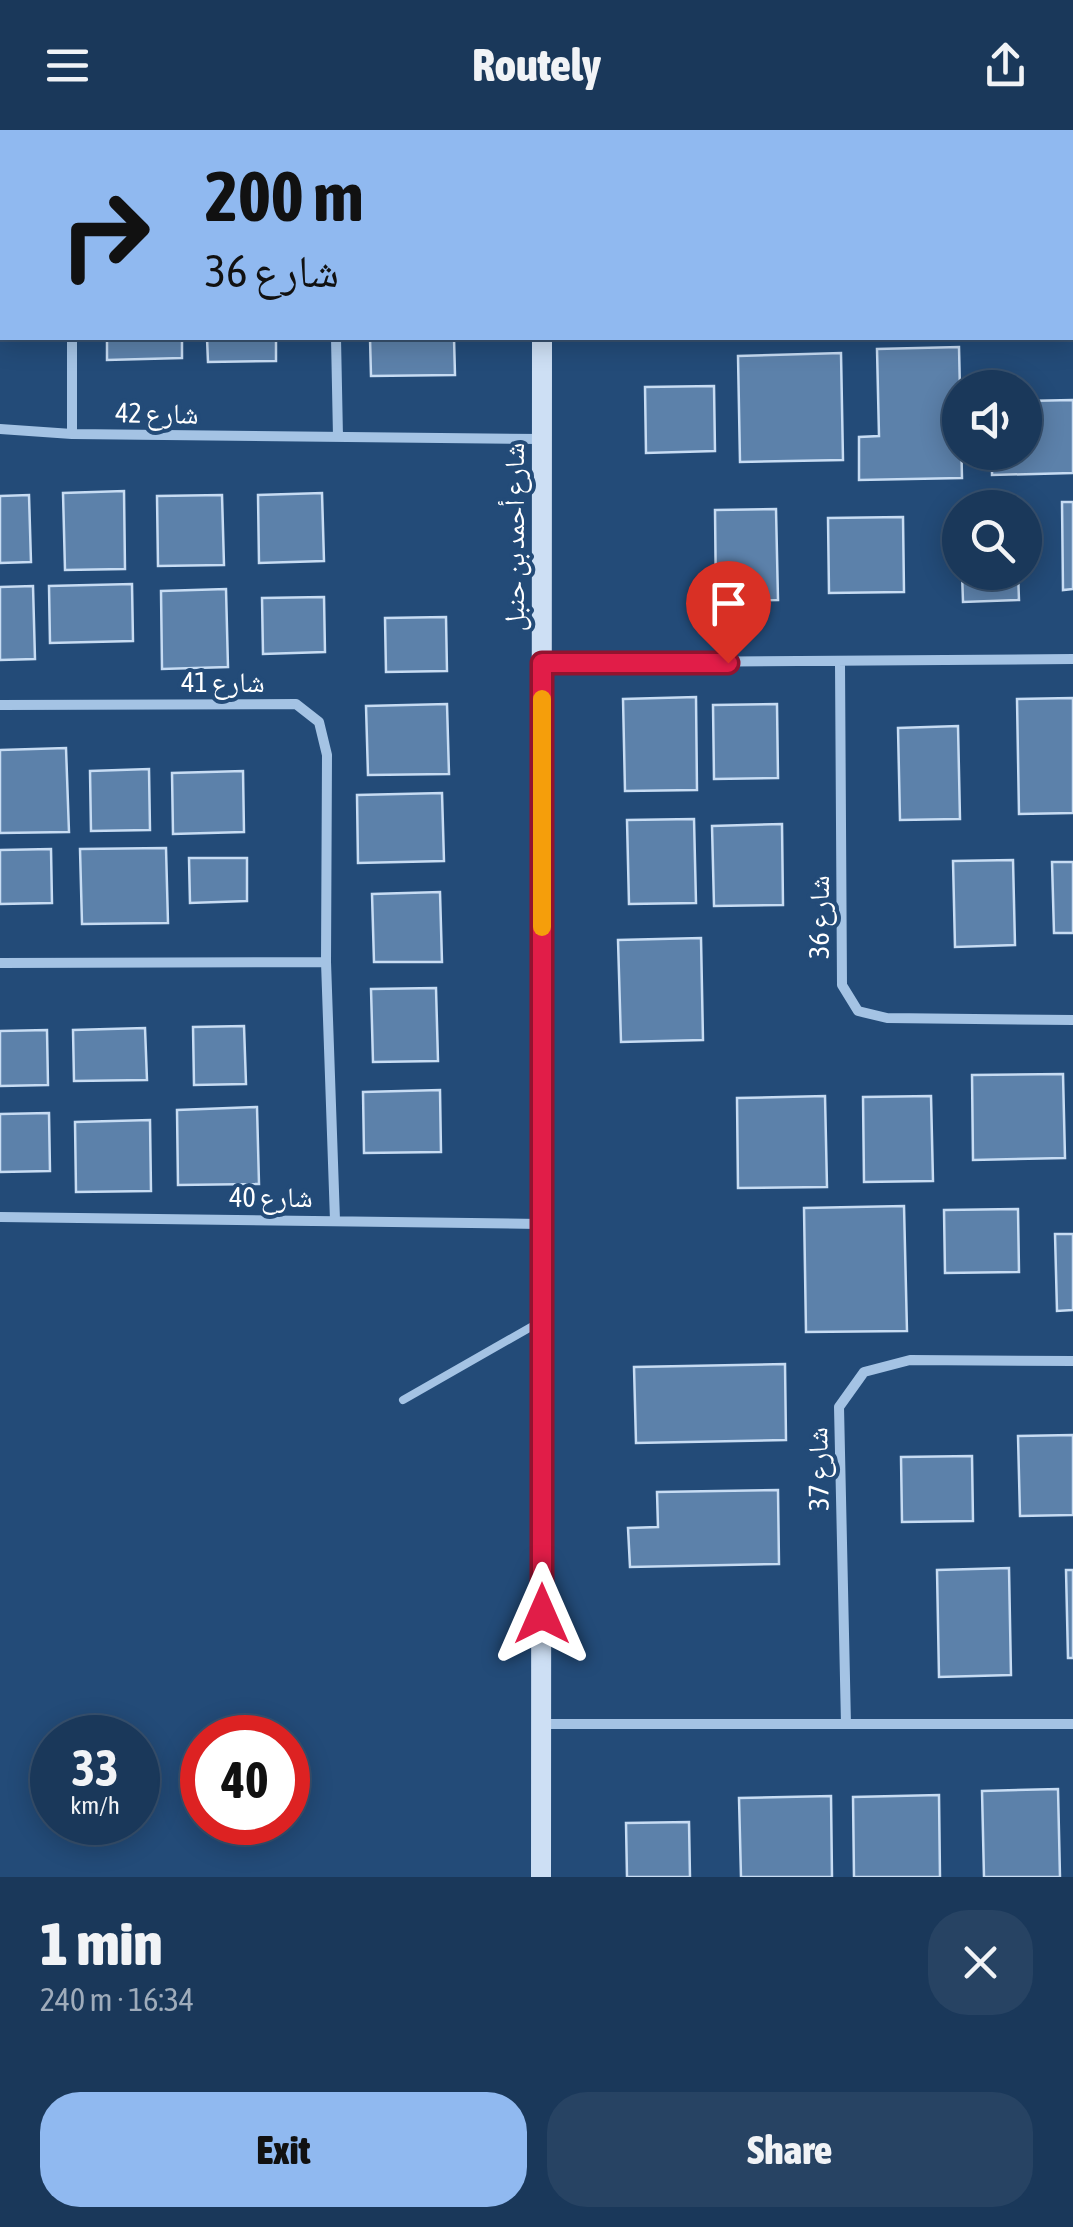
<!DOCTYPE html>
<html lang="en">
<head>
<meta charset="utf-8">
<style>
  body { margin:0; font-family:"Asap Condensed","Noto Naskh Arabic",sans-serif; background:#274363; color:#f1f3f6; height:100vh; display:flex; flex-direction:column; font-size:38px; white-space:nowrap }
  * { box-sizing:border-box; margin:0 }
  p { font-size:32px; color:#9facbb }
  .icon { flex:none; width:55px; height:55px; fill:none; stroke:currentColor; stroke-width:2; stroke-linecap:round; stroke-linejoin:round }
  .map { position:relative; height:1747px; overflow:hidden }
  .drawer { display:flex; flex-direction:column; background:#1a385a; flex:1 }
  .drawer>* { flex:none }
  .banner { position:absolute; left:0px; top:0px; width:1075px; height:210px; box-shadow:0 5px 25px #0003,0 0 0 2px #385270; background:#90b9f0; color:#111; overflow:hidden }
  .controls { position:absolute; left:942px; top:240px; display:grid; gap:20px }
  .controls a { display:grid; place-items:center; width:100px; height:100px; border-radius:50%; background:#1a385a; box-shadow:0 5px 25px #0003,0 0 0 2px #385270; font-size:50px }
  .speed { position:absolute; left:30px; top:1585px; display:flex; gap:20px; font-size:50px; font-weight:700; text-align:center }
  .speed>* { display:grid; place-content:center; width:130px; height:130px; border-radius:50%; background:#1a385a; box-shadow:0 5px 25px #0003,0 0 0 2px #385270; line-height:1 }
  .speed small { font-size:25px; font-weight:400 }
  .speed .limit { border:15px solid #d22; background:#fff; color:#111 }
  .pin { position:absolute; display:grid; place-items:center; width:85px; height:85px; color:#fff; margin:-102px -42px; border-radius:50% 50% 50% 0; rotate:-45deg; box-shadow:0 0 10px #0007 }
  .pin .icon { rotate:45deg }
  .me { position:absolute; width:110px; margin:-55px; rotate:0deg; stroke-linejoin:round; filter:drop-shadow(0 0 8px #0008) }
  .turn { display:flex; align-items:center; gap:35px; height:210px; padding:0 40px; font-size:45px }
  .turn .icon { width:130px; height:130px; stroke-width:2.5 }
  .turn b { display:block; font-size:70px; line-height:85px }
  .round { display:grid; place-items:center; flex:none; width:105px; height:105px; border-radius:40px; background:#274363 }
  .summary { display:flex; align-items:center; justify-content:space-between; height:170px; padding:0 40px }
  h1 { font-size:60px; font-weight:800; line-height:75px }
  .action { display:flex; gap:20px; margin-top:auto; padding:20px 40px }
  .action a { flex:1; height:115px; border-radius:40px; background:#90b9f0; color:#111; font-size:40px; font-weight:800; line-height:115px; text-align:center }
  .action a+a { background:#274363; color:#f1f3f6 }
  header { display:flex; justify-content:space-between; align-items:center; height:130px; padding:0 40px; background:#1a385a; font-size:45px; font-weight:800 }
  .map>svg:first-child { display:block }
</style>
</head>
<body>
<header><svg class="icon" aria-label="menu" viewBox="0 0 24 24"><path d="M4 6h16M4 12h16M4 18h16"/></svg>Routely<svg class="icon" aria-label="share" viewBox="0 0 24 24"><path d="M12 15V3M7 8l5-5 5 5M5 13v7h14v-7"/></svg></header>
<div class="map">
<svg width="1073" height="1747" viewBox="0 0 1073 1747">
  <rect width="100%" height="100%" fill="#234b78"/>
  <path fill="#5c81aa" stroke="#c7dcf3" stroke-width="2.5" d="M196 0H292V2H196Z
    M370 0H459V2H370Z
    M107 208H182V228L107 230Z
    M207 208H276V231L208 232Z
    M370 208H454L455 245 371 246Z
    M959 217 962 348 859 350V307L879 306 877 219Z
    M841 223 843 330 740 332 738 226Z
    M714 256 715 321 646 323 645 257Z
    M1073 270V343L992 345V322H1025V271Z
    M124 361 125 439 65 440 63 363Z
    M322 363 324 431 259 433 258 365Z
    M29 365 31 432 0 433V366Z
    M222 365 224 435 158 436 157 366Z
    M1062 372H1073V459L1063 460Z
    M776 379 778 470 716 471 715 380Z
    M903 387 904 462 829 463 828 388Z
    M962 442H1018L1019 470 963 472Z
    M132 454 133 511 50 513 49 456Z
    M33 456 35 529 0 530V457Z
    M226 459 228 537 162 539 161 461Z
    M324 467 325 522 263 524 262 468Z
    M446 487 447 541 386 542 385 488Z
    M696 567 697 660 625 661 623 569Z
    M1073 568V683L1019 684 1017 569Z
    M447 574 449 644 368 645 366 576Z
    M777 574 778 648 714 649 713 575Z
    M958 596 960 689 900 690 898 598Z
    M66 618 69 702 0 703V620Z
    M149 639 150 700 91 701 90 641Z
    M243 641 244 702 173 704 172 643Z
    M442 663 444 731 358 733 357 665Z
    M694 689 696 773 629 774 627 690Z
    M782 694 783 775 714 776 712 696Z
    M166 718 168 793 82 794 80 719Z
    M51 719 52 773 0 774V720Z
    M189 728H247V771L190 773Z
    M1013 730 1015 815 955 817 953 731Z
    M1052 732H1073V803H1054Z
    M440 762 442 832H374L372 764Z
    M701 808 703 910 621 912 618 810Z
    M436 858 438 931 373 932 371 859Z
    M244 896 246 954 194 955 193 897Z
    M145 898 147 950 74 951 73 900Z
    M47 900 48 955 0 956V901Z
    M1063 944 1065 1028 973 1030 972 945Z
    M440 960 441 1022 364 1023 363 962Z
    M825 966 827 1057 738 1058 737 968Z
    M931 966 933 1051 864 1052 863 967Z
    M257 977 259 1054 178 1055 177 980Z
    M49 983 50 1041 0 1042V984Z
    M150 990 151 1061 76 1062 75 992Z
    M904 1076 907 1201 806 1202 804 1078Z
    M1018 1079 1019 1142 945 1143 944 1080Z
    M1055 1104H1073V1180L1057 1181Z
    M785 1234 786 1310 636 1313 634 1237Z
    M1073 1305V1385L1020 1386 1018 1306Z
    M972 1326 973 1391 902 1392 901 1327Z
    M778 1360 779 1434 630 1437 628 1398 658 1397 657 1362Z
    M1009 1438 1011 1545 939 1547 937 1440Z
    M1066 1440H1073V1528H1068Z
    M1058 1659 1060 1747H984L982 1661Z
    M939 1665 940 1747H854L853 1667Z
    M831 1666 832 1747H741L739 1668Z
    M689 1692 690 1747H627L626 1693Z"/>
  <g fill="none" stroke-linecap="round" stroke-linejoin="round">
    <path stroke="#a4c3e4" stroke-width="8" d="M403 1270 538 1193"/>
    <path stroke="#a4c3e4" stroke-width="10" d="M72 0V2
      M331 0V2
      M844 0V2
      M1072 171H1073
      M72 208V304
      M336 208 338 307
      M0 299 72 304 542 309
      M543 533 1073 529
      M840 533 842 855 858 881 887 888 1073 890
      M0 575 296 574 319 592 327 625 326 832 335 1090
      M0 833 326 832
      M0 1087 540 1094
      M541 1594H1073
      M846 1594 839 1277 864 1242 910 1230 1073 1231"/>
    <path stroke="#cddff4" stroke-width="20" d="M542 0V2
      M541 1747 542 208"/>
  </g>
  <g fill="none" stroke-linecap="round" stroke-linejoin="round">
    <g stroke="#92132f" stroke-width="25">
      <path id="route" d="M542 1484V533H728"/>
    </g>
    <use href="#route" stroke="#e11d48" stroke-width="18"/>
    <path stroke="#f59e0b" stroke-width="18" d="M542 569V797"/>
  </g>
  <g text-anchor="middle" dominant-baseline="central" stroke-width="8" stroke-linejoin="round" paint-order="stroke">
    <g font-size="28" fill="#fff" stroke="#234b78">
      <text transform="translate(157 283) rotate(1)">شارع 42</text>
      <text transform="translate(514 407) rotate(-90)">شارع أحمد بن حنبل</text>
      <text x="223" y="552">شارع 41</text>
      <text transform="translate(819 787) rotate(-90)">شارع 36</text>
      <text x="271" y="1067">شارع 40</text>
      <text transform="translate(818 1339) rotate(-91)">شارع 37</text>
    </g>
  </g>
</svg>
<div class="controls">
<a><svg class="icon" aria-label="sound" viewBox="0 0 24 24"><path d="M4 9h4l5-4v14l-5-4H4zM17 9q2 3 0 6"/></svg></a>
<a><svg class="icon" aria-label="search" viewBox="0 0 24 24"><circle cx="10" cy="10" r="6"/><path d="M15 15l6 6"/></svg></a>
</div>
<div class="speed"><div>33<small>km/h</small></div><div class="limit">40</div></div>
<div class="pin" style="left:728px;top:533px;background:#d93025"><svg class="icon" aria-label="arrive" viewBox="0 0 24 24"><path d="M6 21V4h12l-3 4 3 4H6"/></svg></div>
<svg class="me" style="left:542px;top:1484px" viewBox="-20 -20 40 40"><path d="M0-17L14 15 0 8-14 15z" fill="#e11d48" stroke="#fff" stroke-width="4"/></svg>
<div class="banner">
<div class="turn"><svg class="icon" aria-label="right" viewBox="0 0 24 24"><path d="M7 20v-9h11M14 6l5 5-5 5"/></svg><div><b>200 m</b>شارع 36</div></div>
</div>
</div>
<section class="drawer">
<div class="summary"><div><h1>1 min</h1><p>240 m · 16:34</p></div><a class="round"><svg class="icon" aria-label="close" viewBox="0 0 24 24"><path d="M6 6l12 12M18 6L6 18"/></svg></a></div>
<div class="action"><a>Exit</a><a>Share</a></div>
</section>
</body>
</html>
